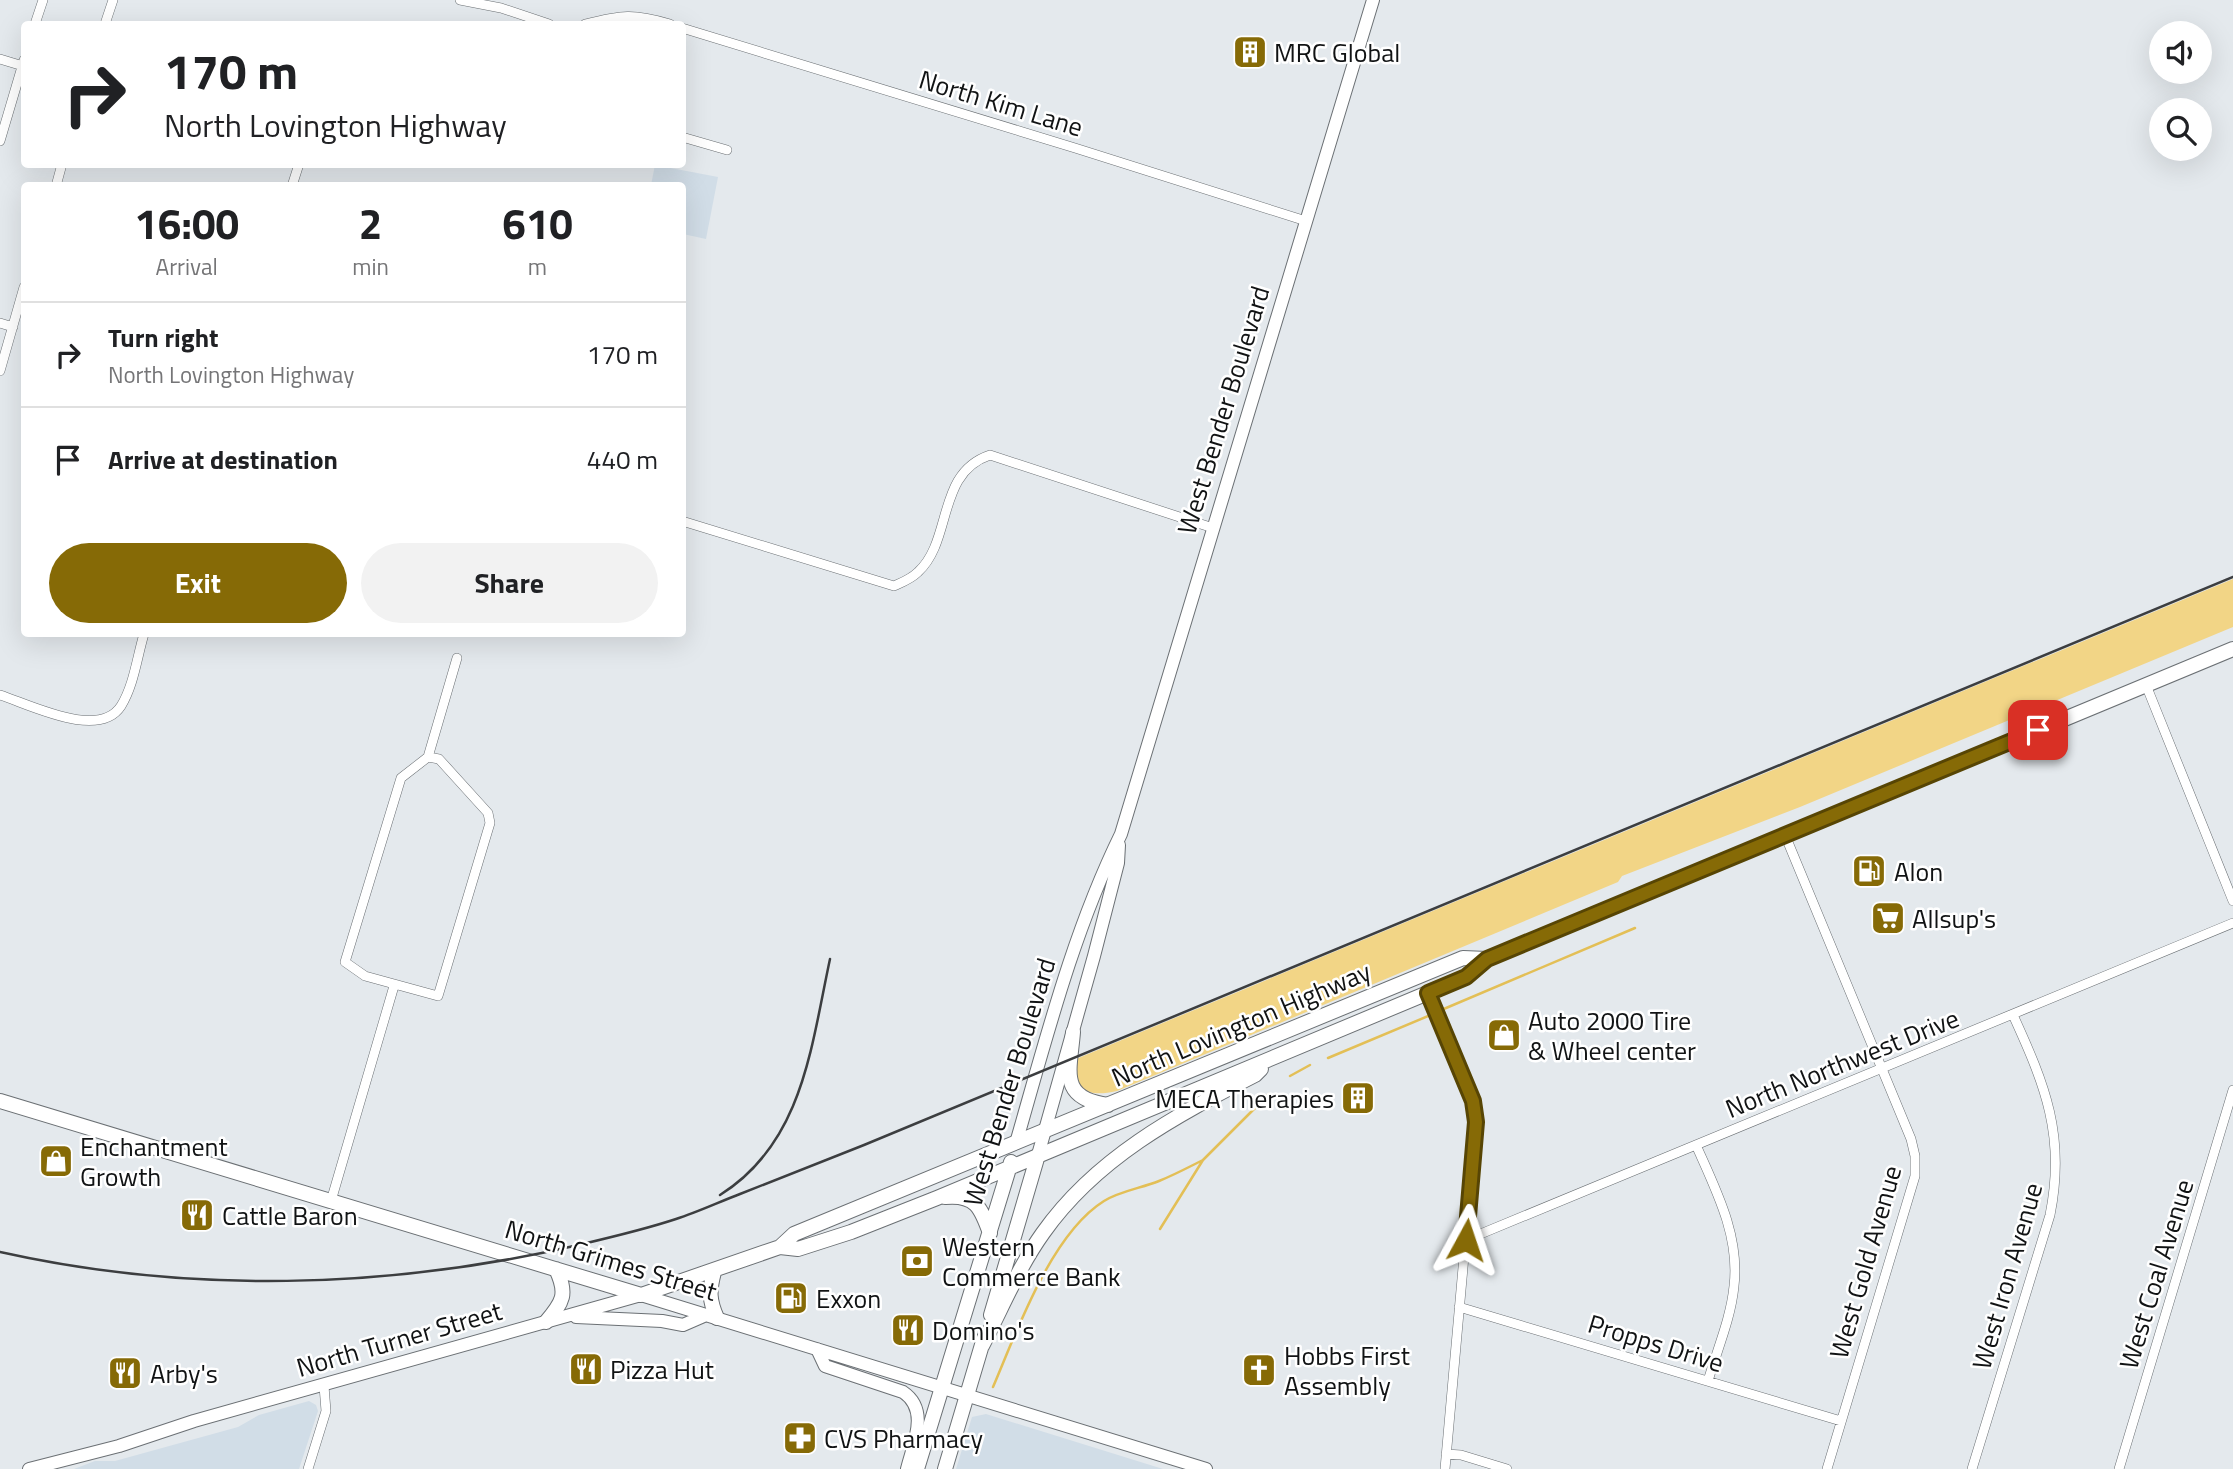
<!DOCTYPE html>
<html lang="en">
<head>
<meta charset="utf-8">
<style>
  body { margin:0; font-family:"Titillium Web",sans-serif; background:#f2f2f2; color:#202124; height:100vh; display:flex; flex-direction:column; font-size:26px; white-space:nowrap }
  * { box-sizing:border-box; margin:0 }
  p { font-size:23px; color:#757577 }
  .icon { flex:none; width:38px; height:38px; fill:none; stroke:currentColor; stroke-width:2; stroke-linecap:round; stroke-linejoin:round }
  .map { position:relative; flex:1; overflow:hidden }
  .panel { position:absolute; left:21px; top:182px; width:665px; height:455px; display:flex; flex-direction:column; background:#fff; border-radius:7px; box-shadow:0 7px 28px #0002 }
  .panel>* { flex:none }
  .banner { position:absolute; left:21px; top:21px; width:665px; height:147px; border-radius:7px; box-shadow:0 7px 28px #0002; background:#fff; color:#202124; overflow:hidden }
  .fabs { position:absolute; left:2149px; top:21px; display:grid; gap:14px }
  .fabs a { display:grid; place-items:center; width:63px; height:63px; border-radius:50%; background:#fff; box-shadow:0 7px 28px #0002; font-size:35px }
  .pin { position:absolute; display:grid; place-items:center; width:60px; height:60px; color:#fff; margin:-30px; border-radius:14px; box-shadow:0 4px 10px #0006 }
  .me { position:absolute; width:77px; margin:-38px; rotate:5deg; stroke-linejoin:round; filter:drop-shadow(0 0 5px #0008) }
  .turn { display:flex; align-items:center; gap:24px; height:147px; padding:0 28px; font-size:32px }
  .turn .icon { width:91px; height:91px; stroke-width:2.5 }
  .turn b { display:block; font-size:49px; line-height:60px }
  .eta { display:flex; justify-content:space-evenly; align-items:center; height:119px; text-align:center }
  .eta b { font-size:42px; font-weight:700; line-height:49px }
  .primary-button { display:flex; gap:14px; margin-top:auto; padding:14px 28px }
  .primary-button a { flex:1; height:80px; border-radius:42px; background:#866a06; color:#fff; font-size:28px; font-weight:700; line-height:80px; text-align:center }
  .primary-button a+a { background:#f2f2f2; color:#202124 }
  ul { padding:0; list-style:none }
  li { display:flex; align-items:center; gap:21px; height:105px; padding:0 28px; border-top:2px solid #e0e0e0 }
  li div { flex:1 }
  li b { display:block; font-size:26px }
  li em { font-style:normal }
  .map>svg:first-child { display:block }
</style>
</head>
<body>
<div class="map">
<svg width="2233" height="1469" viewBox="0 0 2233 1469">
  <rect width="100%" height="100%" fill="#e4e9ed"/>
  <path fill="#d1dde7" d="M655 165 718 177 706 239 683 234 682 186 651 185Z
    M309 1401 316 1405 318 1411 299 1469H74L95 1461H115L238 1427 259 1415Z
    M986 1414 1163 1469H956L972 1417Z"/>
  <path fill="#f2d586" d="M2233 579V627L1800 807 1622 876 1618 882 1117 1091C1101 1094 1091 1096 1077 1085L1076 1059Z"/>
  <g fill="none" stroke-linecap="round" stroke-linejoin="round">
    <path stroke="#e3bf56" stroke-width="2.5" d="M1439 1011 1635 928
      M1328 1058 1433 1014
      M1290 1076 1310 1065
      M1160 1229 1203 1160 1269 1094
      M993 1387C1017 1331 1051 1234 1104 1201 1120 1191 1142 1188 1159 1181 1174 1175 1189 1167 1203 1160"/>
    <g stroke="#6b7074" stroke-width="10">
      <path id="street" d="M460 0 501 8 549 24
        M35 24 43 0
        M105 24 113 0
        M585 24C622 15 633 13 670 24
        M682 28 1075 148 1306 221
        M0 59 23 66
        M682 137 727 150
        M0 141 24 60
        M56 186 62 164
        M292 186 299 164
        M0 323 13 327
        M0 371 24 287
        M682 521 894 586C903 582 911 579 918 572 953 540 936 473 990 455L1213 528
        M2146 685 2233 901
        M0 695C31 705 99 740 121 706 134 685 137 657 144 634
        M428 757 439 759 488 813 490 823 438 996 365 976 345 962 401 778 428 757 457 658
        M1785 835 1911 1139 1915 1156V1176L1827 1469
        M1428 993 1473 1101 1476 1122 1445 1469
        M1696 1145C1716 1190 1740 1236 1734 1286 1731 1318 1717 1350 1708 1381
        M331 1201 394 986
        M1466 1240 2233 923
        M1459 1307 1841 1421
        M1446 1454 1461 1455 1507 1469
        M308 1469 326 1411 324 1386
        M1972 1469 2050 1215C2066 1136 2045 1085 2013 1015
        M2119 1469 2233 1090"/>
    </g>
    <g stroke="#6b7074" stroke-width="14">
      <path id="secondary" d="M1016 1143C1046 1039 1073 932 1121 834L1373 0
        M1038 1155 1094 956 1118 863 1119 845
        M576 1317 662 1321 683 1325 706 1315
        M817 1349 825 1366 903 1392C930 1410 913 1444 907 1469
        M29 1469 119 1446 194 1421 641 1295 1206 1469"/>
    </g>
    <g stroke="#6b7074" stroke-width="16">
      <path id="primary" d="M1073 1032C1070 1071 1058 1098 1108 1105
        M0 1101 641 1295 780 1247 794 1234 1463 958 1487 959
        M945 1197C976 1194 981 1208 990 1233
        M780 1247 798 1249 851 1232 937 1198 1466 977 1487 959 2233 649
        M714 1272C709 1291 709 1300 717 1318
        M991 1315 1038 1155
        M546 1322C563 1302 568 1294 556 1269
        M982 1346C1002 1308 1018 1268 1043 1233 1096 1158 1175 1116 1255 1075L1261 1069
        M917 1469 1011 1162
        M945 1469 984 1338"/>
    </g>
    <use href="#street" stroke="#fff" stroke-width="9"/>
    <use href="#secondary" stroke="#fff" stroke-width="12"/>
    <use href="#primary" stroke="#fff" stroke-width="14"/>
    <path stroke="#3c3e40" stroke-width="2.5" d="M720 1195C803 1143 811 1047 830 959
      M0 1252C188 1294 386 1289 574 1246 608 1238 643 1230 676 1219 698 1212 719 1202 740 1194 782 1177 823 1161 864 1145L2233 577"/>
  </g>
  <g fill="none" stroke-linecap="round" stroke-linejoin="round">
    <g stroke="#574504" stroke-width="18">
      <path id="route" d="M1466 1240 1476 1122 1473 1101 1428 993 1466 977 1487 959 2038 730"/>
    </g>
    <use href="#route" stroke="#866a06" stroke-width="12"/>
  </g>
  <defs>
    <g id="building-square" transform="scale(1.75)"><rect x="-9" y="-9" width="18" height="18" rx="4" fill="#866a06" stroke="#fff"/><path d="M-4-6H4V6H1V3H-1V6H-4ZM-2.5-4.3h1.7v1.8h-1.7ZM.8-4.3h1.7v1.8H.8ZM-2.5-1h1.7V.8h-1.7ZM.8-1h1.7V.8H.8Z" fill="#fff"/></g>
    <g id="fuel-square" transform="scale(1.75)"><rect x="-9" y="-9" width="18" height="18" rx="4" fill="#866a06" stroke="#fff"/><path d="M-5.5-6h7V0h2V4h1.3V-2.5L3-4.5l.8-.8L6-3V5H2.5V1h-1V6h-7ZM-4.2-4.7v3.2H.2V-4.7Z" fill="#fff"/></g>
    <g id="supermarket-square" transform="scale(1.75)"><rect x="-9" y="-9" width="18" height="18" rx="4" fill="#866a06" stroke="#fff"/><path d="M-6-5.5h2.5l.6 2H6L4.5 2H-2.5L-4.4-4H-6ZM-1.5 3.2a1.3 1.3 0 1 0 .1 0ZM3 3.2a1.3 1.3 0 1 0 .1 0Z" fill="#fff"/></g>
    <g id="shop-square" transform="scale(1.75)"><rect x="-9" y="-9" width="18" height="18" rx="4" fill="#866a06" stroke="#fff"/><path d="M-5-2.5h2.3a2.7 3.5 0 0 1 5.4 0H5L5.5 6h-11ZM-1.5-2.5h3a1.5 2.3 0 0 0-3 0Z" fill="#fff"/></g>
    <g id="restaurant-square" transform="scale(1.75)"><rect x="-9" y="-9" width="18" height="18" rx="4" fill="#866a06" stroke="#fff"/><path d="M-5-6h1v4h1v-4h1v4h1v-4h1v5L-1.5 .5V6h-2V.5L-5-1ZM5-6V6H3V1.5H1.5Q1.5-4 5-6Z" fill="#fff"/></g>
    <g id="bank-square" transform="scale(1.75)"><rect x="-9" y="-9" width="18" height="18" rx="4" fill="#866a06" stroke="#fff"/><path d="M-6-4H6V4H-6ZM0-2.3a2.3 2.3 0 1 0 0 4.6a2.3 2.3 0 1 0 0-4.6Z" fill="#fff"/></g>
    <g id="church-square" transform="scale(1.75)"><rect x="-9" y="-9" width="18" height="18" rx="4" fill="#866a06" stroke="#fff"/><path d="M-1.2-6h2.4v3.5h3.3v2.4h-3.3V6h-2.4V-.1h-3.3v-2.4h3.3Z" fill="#fff"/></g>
    <g id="pharmacy-square" transform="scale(1.75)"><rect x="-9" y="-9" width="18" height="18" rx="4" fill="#866a06" stroke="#fff"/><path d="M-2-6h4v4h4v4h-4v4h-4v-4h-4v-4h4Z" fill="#fff"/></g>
  </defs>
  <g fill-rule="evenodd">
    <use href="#building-square" x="1250" y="52"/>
    <use href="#fuel-square" x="1869" y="871"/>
    <use href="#supermarket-square" x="1888" y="918"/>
    <use href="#shop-square" x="1504" y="1035"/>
    <use href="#building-square" x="1358" y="1098"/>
    <use href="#shop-square" x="56" y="1161"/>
    <use href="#restaurant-square" x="197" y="1215"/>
    <use href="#bank-square" x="917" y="1261"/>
    <use href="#fuel-square" x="791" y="1298"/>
    <use href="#restaurant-square" x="908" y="1330"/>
    <use href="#restaurant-square" x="586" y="1369"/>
    <use href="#church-square" x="1259" y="1370"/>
    <use href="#restaurant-square" x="125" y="1373"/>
    <use href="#pharmacy-square" x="800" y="1438"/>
  </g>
  <g text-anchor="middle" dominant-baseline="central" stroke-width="5" stroke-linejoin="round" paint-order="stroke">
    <g font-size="26" fill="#111314" stroke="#fff" text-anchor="start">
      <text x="1274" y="52">MRC Global</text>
      <text x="1894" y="871">Alon</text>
      <text x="1912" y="918">Allsup's</text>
      <text x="1528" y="1020">Auto 2000 Tire<tspan x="1528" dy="30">&amp; Wheel center</tspan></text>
      <text x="1334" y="1098" text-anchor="end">MECA Therapies</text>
      <text x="80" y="1146">Enchantment<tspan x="80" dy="30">Growth</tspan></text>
      <text x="222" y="1215">Cattle Baron</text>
      <text x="942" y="1246">Western<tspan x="942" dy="30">Commerce Bank</tspan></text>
      <text x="816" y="1298">Exxon</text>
      <text x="932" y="1330">Domino's</text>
      <text x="1284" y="1355">Hobbs First<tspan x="1284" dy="30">Assembly</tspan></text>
      <text x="610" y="1369">Pizza Hut</text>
      <text x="150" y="1373">Arby's</text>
      <text x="824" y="1438">CVS Pharmacy</text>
    </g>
    <g font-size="26" fill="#111314" stroke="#fff">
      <text transform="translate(1001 103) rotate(17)">North Kim Lane</text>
      <text transform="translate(1223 410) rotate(-73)">West Bender Boulevard</text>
      <text transform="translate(1241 1024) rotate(-23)">North Lovington Highway</text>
      <text transform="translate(1842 1063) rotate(-22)">North Northwest Drive</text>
      <text transform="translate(1009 1082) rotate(-73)">West Bender Boulevard</text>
      <text transform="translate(611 1260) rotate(17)">North Grimes Street</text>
      <text transform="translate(1865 1262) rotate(-74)">West Gold Avenue</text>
      <text transform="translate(2156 1274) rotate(-73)">West Coal Avenue</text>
      <text transform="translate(2007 1276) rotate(-74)">West Iron Avenue</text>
      <text transform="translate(399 1339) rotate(-16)">North Turner Street</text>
      <text transform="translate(1656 1343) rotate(17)">Propps Drive</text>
    </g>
  </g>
</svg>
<div class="fabs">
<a><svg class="icon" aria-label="sound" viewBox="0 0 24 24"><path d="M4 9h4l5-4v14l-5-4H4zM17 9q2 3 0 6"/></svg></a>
<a><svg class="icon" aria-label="search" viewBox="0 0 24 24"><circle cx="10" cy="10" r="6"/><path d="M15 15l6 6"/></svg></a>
</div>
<div class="pin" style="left:2038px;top:730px;background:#d93025"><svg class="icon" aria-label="arrive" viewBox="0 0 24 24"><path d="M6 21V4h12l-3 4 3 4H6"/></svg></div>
<svg class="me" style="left:1466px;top:1240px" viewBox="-20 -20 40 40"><path d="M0-17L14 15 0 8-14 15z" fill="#866a06" stroke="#fff" stroke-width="4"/></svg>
<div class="banner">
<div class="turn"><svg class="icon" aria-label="right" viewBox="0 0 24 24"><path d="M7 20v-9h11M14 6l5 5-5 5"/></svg><div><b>170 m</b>North Lovington Highway</div></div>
</div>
<section class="panel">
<div class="eta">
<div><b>16:00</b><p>Arrival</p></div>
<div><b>2</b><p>min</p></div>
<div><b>610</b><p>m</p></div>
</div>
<ul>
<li><svg class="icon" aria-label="right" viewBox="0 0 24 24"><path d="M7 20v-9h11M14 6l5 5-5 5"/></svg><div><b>Turn right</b><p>North Lovington Highway</p></div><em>170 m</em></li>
<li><svg class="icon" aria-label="arrive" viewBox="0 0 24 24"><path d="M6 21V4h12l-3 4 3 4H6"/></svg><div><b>Arrive at destination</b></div><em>440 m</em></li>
</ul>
<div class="primary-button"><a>Exit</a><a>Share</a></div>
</section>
</div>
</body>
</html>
